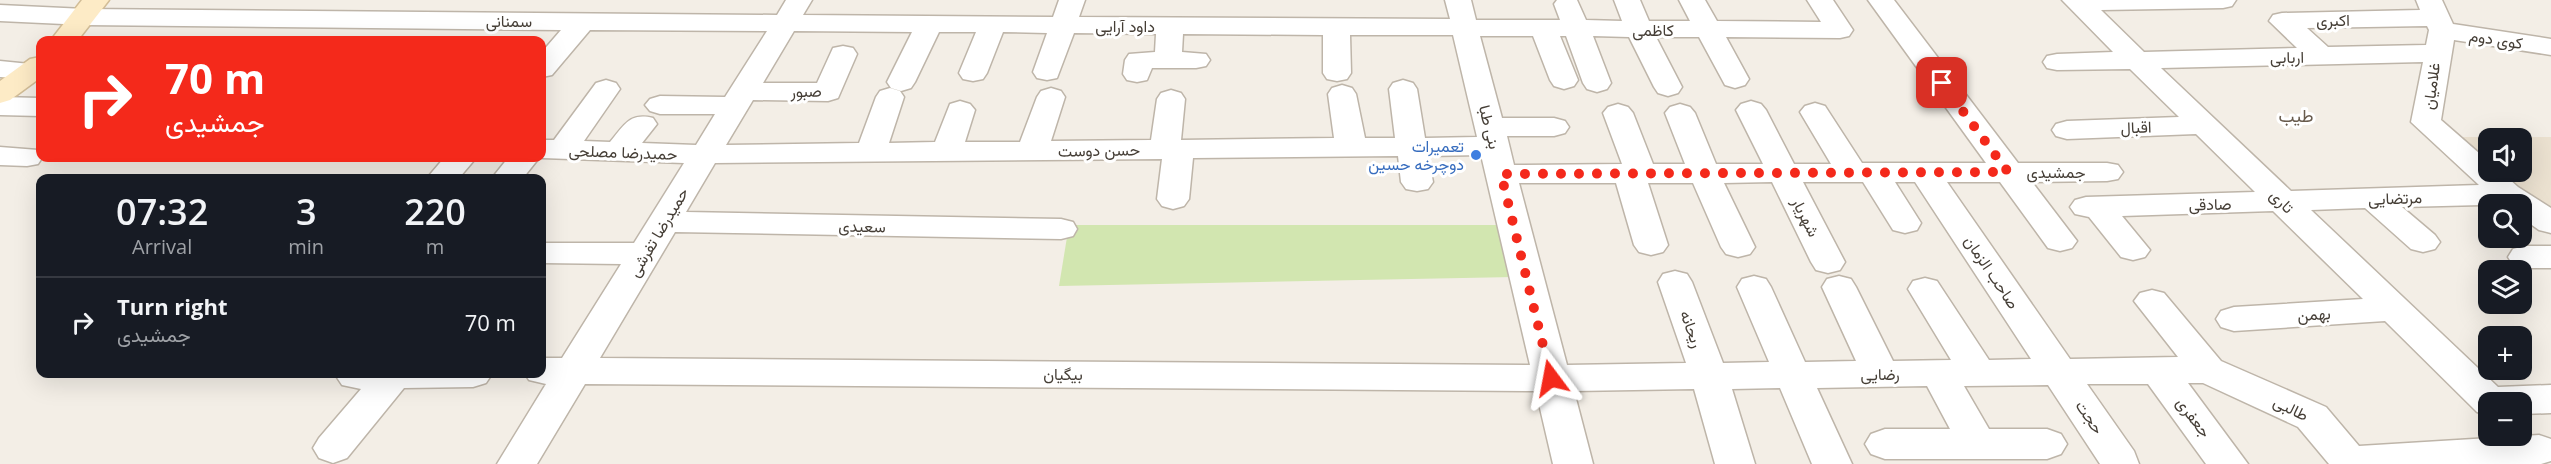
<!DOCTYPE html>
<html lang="en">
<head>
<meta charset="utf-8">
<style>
  body { margin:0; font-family:"Open Sans",Vazirmatn,sans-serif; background:#242831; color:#f1f3f6; height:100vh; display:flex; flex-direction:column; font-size:22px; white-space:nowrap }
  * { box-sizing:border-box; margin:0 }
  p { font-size:20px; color:#9ea1a6 }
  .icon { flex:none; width:33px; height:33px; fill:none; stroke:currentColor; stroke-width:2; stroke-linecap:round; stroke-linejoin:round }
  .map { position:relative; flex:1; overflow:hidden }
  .details { position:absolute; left:36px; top:174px; width:510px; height:204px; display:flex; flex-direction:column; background:#171b24; border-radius:12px; box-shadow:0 6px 24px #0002 }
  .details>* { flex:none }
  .guide { position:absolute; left:36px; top:36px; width:510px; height:126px; border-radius:12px; box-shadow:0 6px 24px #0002; background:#f4291b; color:#fff; overflow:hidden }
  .controls { position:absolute; left:2478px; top:128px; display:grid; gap:12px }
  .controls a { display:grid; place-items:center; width:54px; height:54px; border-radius:12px; background:#171b24; box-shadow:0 6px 24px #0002; font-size:30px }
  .pin { position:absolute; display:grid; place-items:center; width:51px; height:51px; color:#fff; margin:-26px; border-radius:12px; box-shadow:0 3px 9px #0006 }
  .me { position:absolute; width:66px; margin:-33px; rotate:347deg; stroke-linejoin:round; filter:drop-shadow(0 0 4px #0008) }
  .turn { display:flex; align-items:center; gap:21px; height:126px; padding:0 30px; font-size:27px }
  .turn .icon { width:78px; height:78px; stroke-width:2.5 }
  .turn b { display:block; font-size:42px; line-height:51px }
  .eta { display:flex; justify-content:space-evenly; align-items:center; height:102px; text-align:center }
  .eta b { font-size:36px; font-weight:600; line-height:42px }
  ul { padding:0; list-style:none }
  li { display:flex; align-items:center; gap:18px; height:90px; padding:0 30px; border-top:2px solid #363941 }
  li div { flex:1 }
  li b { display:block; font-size:22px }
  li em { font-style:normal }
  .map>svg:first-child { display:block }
</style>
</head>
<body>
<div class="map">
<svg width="2551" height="464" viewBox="0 0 2551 464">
  <rect width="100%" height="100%" fill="#f3eee6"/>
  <path fill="#ebe1d0" d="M2459 137H2551V208L2524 196 2498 171H2522V138H2488V162Z"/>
  <path fill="#d2e6b0" d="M1069 225H1503L1514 277 1059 286Z"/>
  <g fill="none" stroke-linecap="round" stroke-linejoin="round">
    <g stroke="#beb5a9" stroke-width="3">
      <path id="minor" d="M786 0H812L803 15 1053 17 1059 0H1085L1079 17 1450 19 1445 0H1471L1476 20H1560L1554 4 1557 0H1577L1586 20 1622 21 1614 0H1640L1649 21H1690L1679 0H1705L1717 21 1821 22 1807 0H1833L1853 30 1849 36 1840 38 1726 37 1749 79 1745 85 1735 88 1725 85 1699 37H1656L1682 87 1678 93 1668 96 1658 93 1654 87 1629 37 1593 36 1611 83 1607 89 1597 92 1587 89 1583 83 1566 36H1560L1578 80 1574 86 1564 89 1554 86 1550 80 1533 36H1480L1502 118H1554L1565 121 1569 127 1565 133 1554 136H1507L1514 165 1622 164 1603 113 1608 107 1618 104 1628 107 1633 113 1653 164H1685L1665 113 1670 107 1680 104 1690 107 1695 113 1716 164H1763L1736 110 1741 104 1751 101 1761 104 1766 110 1794 164H1831L1800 112 1805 106 1815 103 1825 106 1862 163H1986L1868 0H1894L2018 163H2107L2118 165 2123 172 2118 179 2107 181 2032 182 2077 241 2072 248 2060 251 2048 248 2000 182H1947L2070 359 2178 357 2134 301 2140 293 2152 290 2164 293 2221 361 2326 407 2359 446 2539 435 2551 439V461L2541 464H2329L2298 427 2203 383H2188L2248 464H2206L2148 384H2087L2134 451 2139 464H2100L2048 385 1964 386 1989 429H2047L2061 434 2067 444 2061 454 2047 459H1885L1871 454 1865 444 1871 434 1885 429H1950L1927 386 1817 388 1852 464H1812L1780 388 1732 389 1755 464H1715L1694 389 1574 391 1593 464H1553L1536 391 585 384 537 464H497L546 384 529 380 525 374H542V358H562L621 264 542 263V243H634L684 163 542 158H539H542V140H554L596 83 606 80 616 83 620 89 584 141 610 142C624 126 629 112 653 118L657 124 642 143 696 145 715 114H660L650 111 645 105 650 99 660 96 725 97 767 31 590 30 552 75 542 77V52L561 30 85 25 0 21V5L85 9 777 15ZM794 31 912 32 887 82 891 88 901 91 911 88 915 82 939 32H976L959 73 963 79 973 81 983 79 987 73 1003 32 1047 33 1033 72 1037 78 1047 80 1057 78 1074 33 1156 34 1155 52 1129 54 1125 60 1123 74 1127 80 1137 82 1147 80 1152 68H1196L1206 66 1210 60 1206 54 1182 52 1183 34 1323 35V73L1327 79 1337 81 1347 79 1351 73 1350 35H1453L1477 137 1425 138 1417 89 1413 83 1403 80 1393 83 1389 89 1395 138H1365L1356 94 1352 88 1342 85 1332 88 1328 94 1334 138 1181 140 1185 99 1181 93 1171 90 1161 93 1157 99 1151 140 1051 141 1065 97 1061 91 1051 88 1041 91 1037 97 1020 142H965L975 110 970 104 960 101 950 104 935 142 889 143 904 97 900 91 890 88 880 91 876 97 859 143 726 145 753 100 828 101 838 98 857 54 853 48 843 46 833 48 817 83H763ZM1481 155 1530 365 600 358 675 232 1061 239 1073 236 1077 229 1073 222 1061 219 686 212 715 163 1162 159 1157 199 1162 206 1173 209 1184 206 1189 199 1193 158 1398 156 1401 182 1406 189 1417 191 1428 189 1433 182 1428 156ZM1772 182 1811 262 1816 270 1828 273 1840 270 1845 262 1803 182H1863L1893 230 1905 233 1917 230 1921 223 1895 182H1915L2031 359 1989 360 1937 281 1925 278 1913 281 1908 289 1951 360 1893 361 1856 287 1851 279 1839 276 1827 279 1822 287 1856 361 1805 362 1771 287 1766 279 1754 276 1742 279 1737 287 1769 362 1723 363 1692 282 1687 274 1675 271 1663 274 1658 282 1686 363 1567 365 1519 183H1616L1634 245 1639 252 1651 255 1663 252 1668 245 1648 183H1693L1721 247 1726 254 1738 257 1750 254 1755 247 1724 183Z
        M2062 0H2236L2232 6 2223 8 2101 10 2144 52 2297 48 2269 21 2273 15 2282 13 2420 10 2416 0H2442L2453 24 2551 39V55L2454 40 2441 120 2488 161V171H2500L2518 187 2551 208V233L2539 230 2522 218V204L2402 207 2435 235 2440 242 2435 249 2423 252 2411 249 2365 208 2311 210 2498 387 2551 385V413L2522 414V402H2488V415L2477 412 2385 321 2234 331 2221 327 2216 319 2221 311 2234 307 2363 299 2273 211 2122 216 2150 250 2145 257 2133 260 2121 257 2089 217 2075 214 2070 207 2075 200 2086 197 2255 192 2196 134 2067 139 2056 136 2052 130 2056 124 2067 121 2179 117 2130 69 2057 70 2047 68 2043 62 2047 56 2057 54 2113 52ZM2427 26 2429 30 2426 45 2328 47 2307 28ZM2423 62 2411 122 2479 185 2291 191 2161 68Z
        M0 61 40 65V77L32 79 0 77Z
        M0 97 40 98V116L0 115Z
        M0 147 38 150 42 158 38 164 27 166 0 165Z
        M444 158H476L459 178H427Z
        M508 158H539L523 178H492Z
        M2525 246H2551V268H2525L2513 265 2508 257 2513 249Z
        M338 374H492L486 383 473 387 404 388 347 458 333 463 319 458 313 448 319 438 361 389 342 385 336 376Z"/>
    </g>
    <g stroke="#d2bd97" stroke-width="3">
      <path id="secondary" d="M82 0H109L78 40H51Z
        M40 57V78L10 100 0 103V81L30 59Z"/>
    </g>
    <use href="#minor" fill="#fff" fill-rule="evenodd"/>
    <use href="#secondary" fill="#fdebc6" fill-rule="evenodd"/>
  </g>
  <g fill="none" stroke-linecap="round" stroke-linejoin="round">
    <path stroke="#f4291b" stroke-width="10" stroke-dasharray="0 18" d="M1551 378 1501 174 2008 172 1942 83"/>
  </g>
  <circle fill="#3f7fe0" stroke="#fff" stroke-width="2" cx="1476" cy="155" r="6"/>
  <g text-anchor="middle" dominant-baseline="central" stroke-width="6" stroke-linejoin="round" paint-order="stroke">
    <g font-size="16" fill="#453e36" stroke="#fff">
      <text transform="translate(2333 20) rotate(-1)">اکبری</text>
      <text x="509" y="21">سمنانی</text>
      <text x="1125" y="26">داود آرایی</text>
      <text x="1653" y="30">کاظمی</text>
      <text transform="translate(2496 39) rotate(9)">کوی دوم</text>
      <text transform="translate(2287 57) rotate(-1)">اربابی</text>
      <text transform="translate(2431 86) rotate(-82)">غلامیان</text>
      <text transform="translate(806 91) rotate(-2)">صبور</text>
      <text transform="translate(1490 127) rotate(76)">بنی طبا</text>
      <text transform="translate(2136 127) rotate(-2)">اقبال</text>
      <text transform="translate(1099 150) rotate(-1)">حسن دوست</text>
      <text transform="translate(623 152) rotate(2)">حمیدرضا مصلحی</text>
      <text x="2056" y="172">جمشیدی</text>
      <text transform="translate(2395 198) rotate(-2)">مرتضایی</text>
      <text transform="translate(2282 201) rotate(44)">تاری</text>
      <text transform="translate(2210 204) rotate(-1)">صادقی</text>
      <text transform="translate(1806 217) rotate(63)">شهریار</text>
      <text transform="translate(862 226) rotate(1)">سعیدی</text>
      <text transform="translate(658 232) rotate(-59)">حمیدرضا تفرشی</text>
      <text transform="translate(1992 272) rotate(56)">صاحب الزمان</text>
      <text transform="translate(2314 314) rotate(-4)">بهمن</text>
      <text transform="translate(1692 329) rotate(70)">ریحانه</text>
      <text x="1063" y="374">بیگیان</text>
      <text transform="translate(1880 374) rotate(-1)">رضایی</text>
      <text transform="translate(2291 408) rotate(26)">طالبی</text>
      <text transform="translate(2090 417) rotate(56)">حجت</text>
      <text transform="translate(2194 417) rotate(53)">جعفری</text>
    </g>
    <g font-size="16" fill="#366cbe" stroke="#fff" text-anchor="end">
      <text x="1464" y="146">تعمیرات<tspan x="1464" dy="18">دوچرخه حسین</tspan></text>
    </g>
    <g font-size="18" fill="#685b4d" stroke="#fff">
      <text x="2296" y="115">طیب</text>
    </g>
  </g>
</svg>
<div class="controls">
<a><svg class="icon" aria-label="sound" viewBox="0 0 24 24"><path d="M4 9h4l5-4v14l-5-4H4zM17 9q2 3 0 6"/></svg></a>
<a><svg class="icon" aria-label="search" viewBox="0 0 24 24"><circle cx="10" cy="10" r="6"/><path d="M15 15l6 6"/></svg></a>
<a><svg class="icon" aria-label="layers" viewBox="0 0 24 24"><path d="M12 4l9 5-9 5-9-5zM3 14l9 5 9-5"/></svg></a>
<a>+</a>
<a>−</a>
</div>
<div class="pin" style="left:1942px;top:83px;background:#d93025"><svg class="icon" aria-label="arrive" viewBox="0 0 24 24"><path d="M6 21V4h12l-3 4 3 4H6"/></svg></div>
<svg class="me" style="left:1551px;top:378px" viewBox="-20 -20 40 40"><path d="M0-17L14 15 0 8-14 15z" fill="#f4291b" stroke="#fff" stroke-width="4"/></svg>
<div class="guide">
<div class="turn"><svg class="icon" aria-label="right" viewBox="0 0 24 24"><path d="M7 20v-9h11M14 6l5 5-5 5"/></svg><div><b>70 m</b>جمشیدی</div></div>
</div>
<section class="details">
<div class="eta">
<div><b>07:32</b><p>Arrival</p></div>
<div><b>3</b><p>min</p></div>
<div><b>220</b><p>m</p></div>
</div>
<ul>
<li><svg class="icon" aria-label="right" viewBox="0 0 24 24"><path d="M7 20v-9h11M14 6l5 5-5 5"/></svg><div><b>Turn right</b><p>جمشیدی</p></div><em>70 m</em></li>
</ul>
</section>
</div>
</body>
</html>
